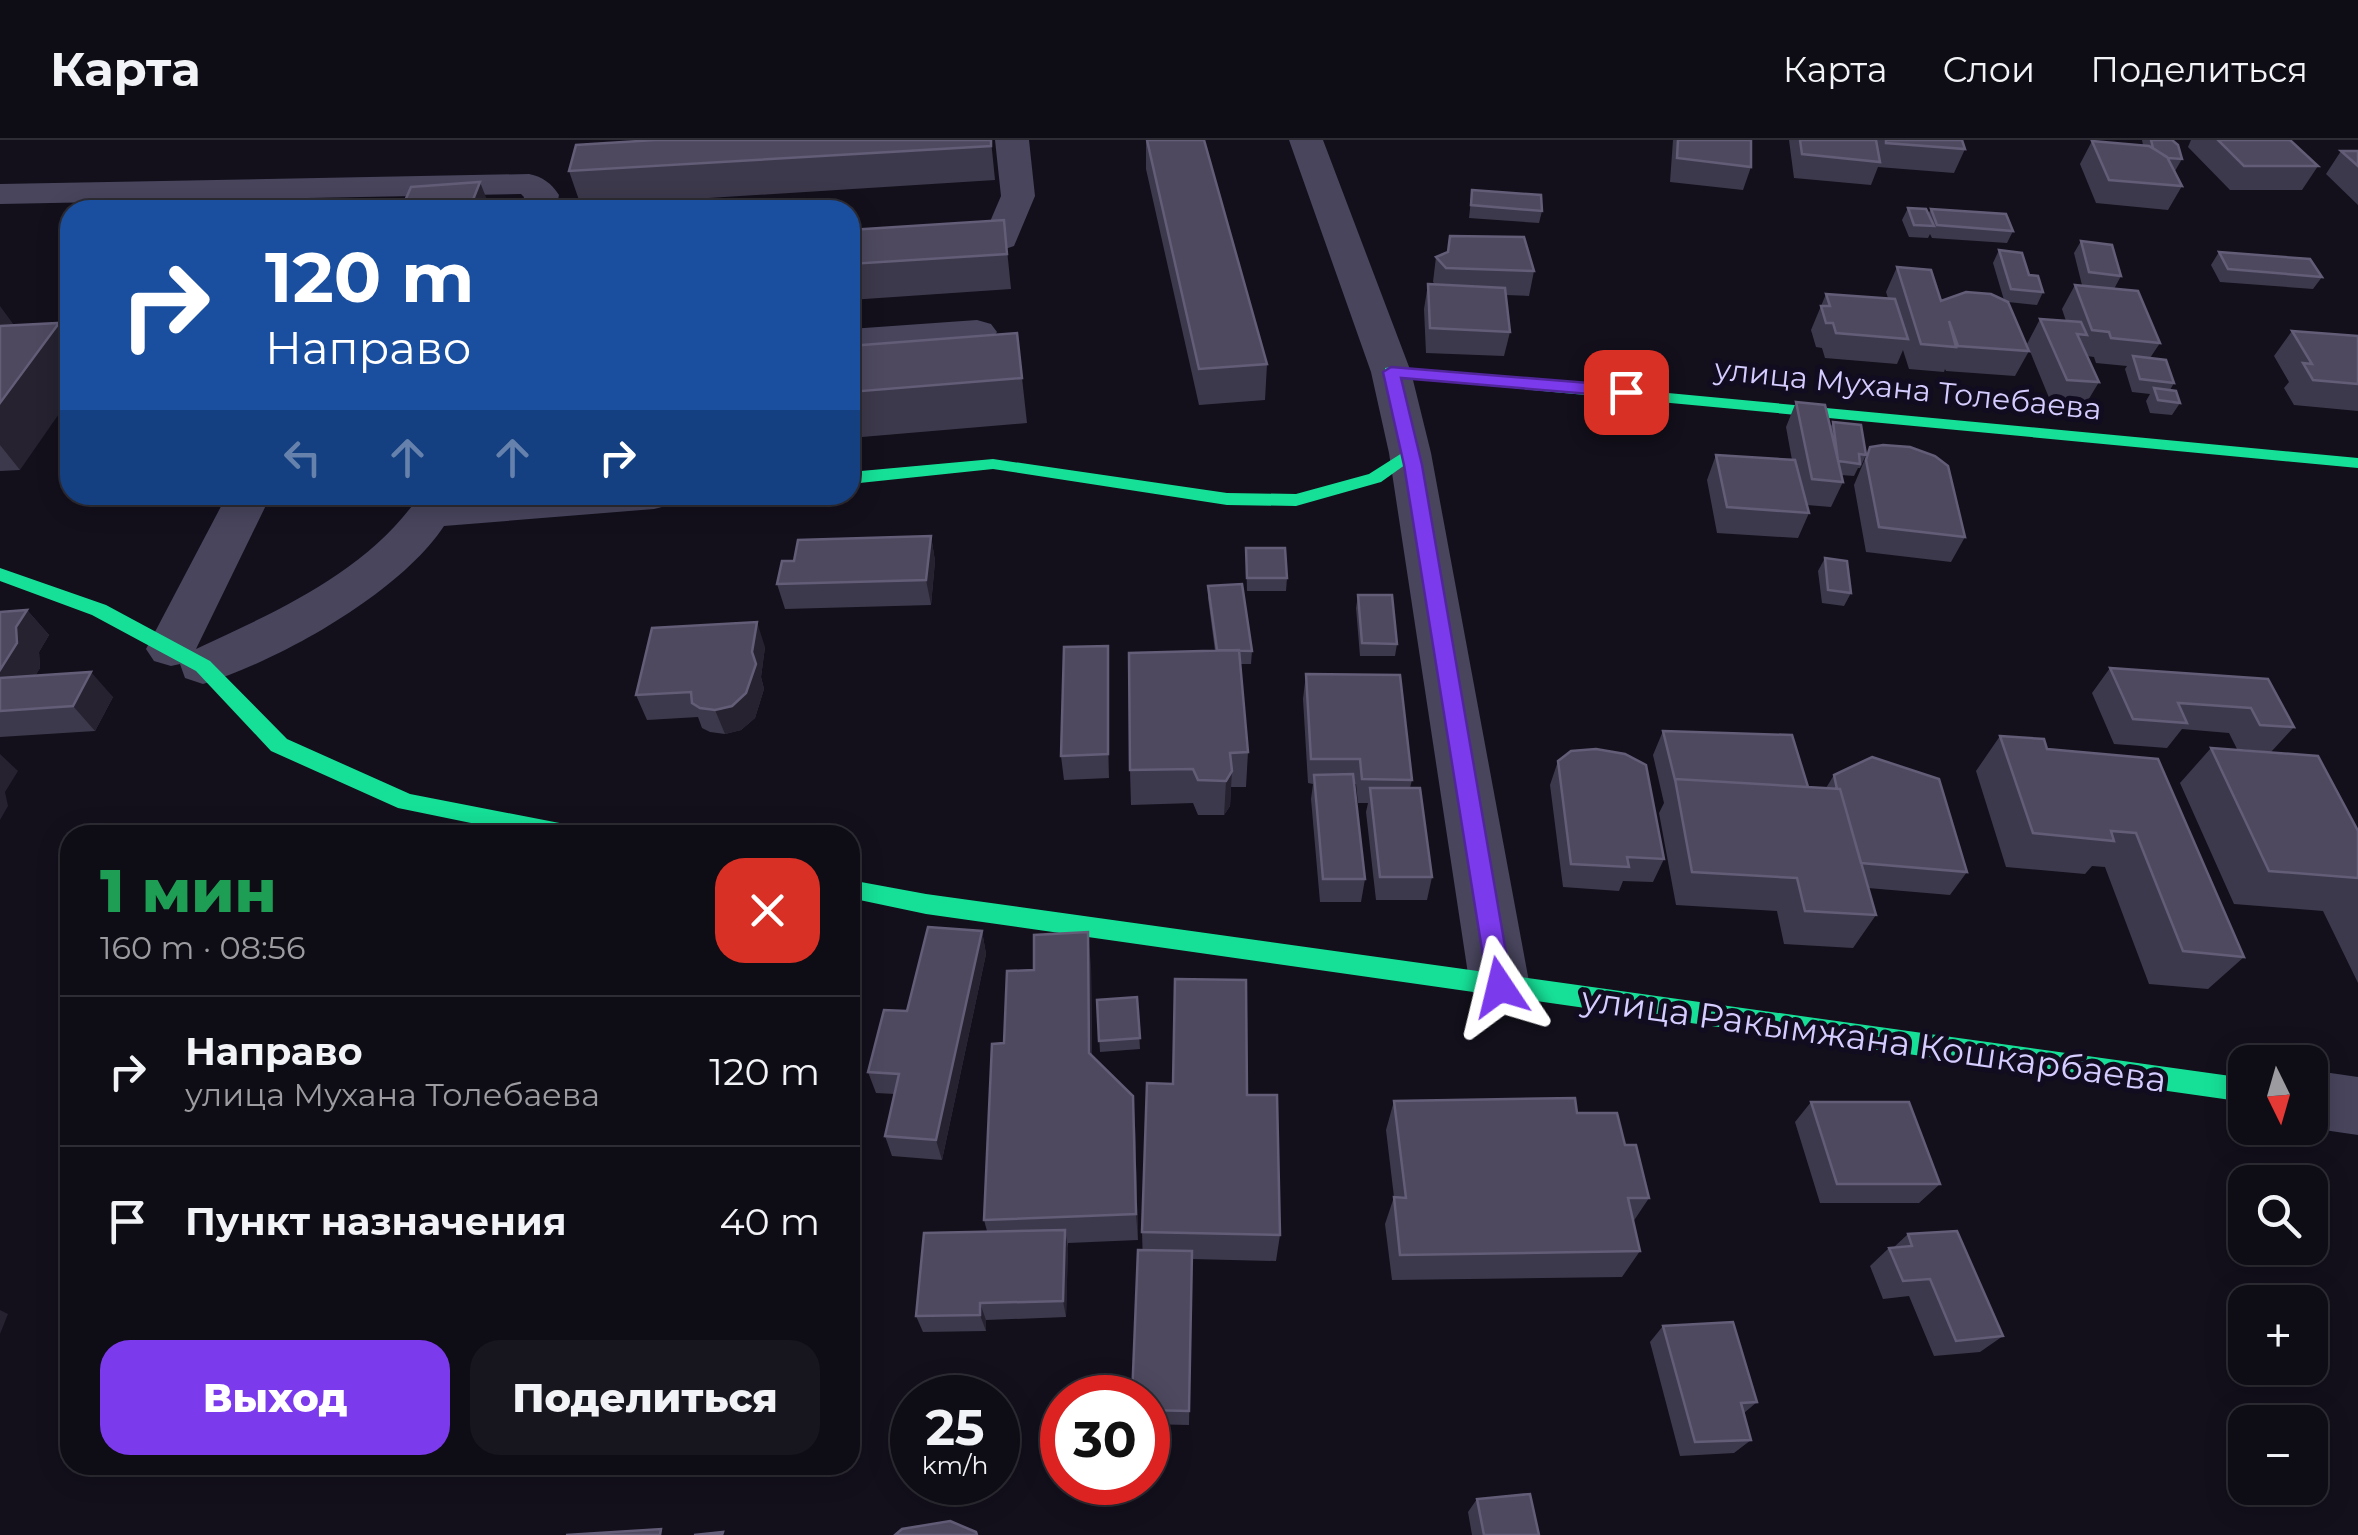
<!DOCTYPE html>
<html lang="ru">
<head>
<meta charset="utf-8">
<style>
  body { margin:0; font-family:Montserrat,sans-serif; background:#17151e; color:#f1f3f6; height:100vh; display:flex; flex-direction:column; font-size:38px; white-space:nowrap }
  * { box-sizing:border-box; margin:0 }
  p { font-size:32px; color:#9b9ba0 }
  .icon { flex:none; width:55px; height:55px; fill:none; stroke:currentColor; stroke-width:2; stroke-linecap:round; stroke-linejoin:round }
  .map { position:relative; flex:1; overflow:hidden }
  .side { position:absolute; left:60px; top:685px; width:800px; height:650px; display:flex; flex-direction:column; background:#0e0c15; border-radius:30px; box-shadow:0 5px 25px #0003,0 0 0 2px #2e2c34 }
  .side>* { flex:none }
  .hud { position:absolute; left:60px; top:60px; width:800px; height:305px; border-radius:30px; box-shadow:0 5px 25px #0003,0 0 0 2px #2e2c34; background:#1a4fa0; color:#fff; overflow:hidden }
  .needle { width:65px; rotate:175deg }
  .tools { position:absolute; left:2228px; top:905px; display:grid; gap:20px }
  .tools a { display:grid; place-items:center; width:100px; height:100px; border-radius:20px; background:#0e0c15; box-shadow:0 5px 25px #0003,0 0 0 2px #2e2c34; font-size:50px }
  .speed { position:absolute; left:890px; top:1235px; display:flex; gap:20px; font-size:50px; font-weight:700; text-align:center }
  .speed>* { display:grid; place-content:center; width:130px; height:130px; border-radius:50%; background:#0e0c15; box-shadow:0 5px 25px #0003,0 0 0 2px #2e2c34; line-height:1 }
  .speed small { font-size:25px; font-weight:400 }
  .speed .limit { border:15px solid #d22; background:#fff; color:#111 }
  .pin { position:absolute; display:grid; place-items:center; width:85px; height:85px; color:#fff; margin:-42px; border-radius:20px; box-shadow:0 5px 15px #0006 }
  .me { position:absolute; width:110px; margin:-55px; rotate:350deg; stroke-linejoin:round; filter:drop-shadow(0 0 8px #0008) }
  .turn { display:flex; align-items:center; gap:35px; height:210px; padding:0 40px; font-size:45px }
  .turn .icon { width:130px; height:130px; stroke-width:2.5 }
  .turn b { display:block; font-size:70px; line-height:85px }
  .lanes { display:flex; align-items:center; height:95px; padding:0 40px; background:#0003; justify-content:center; gap:50px; direction:ltr }
  .lanes .off { opacity:.35 }
  .round { display:grid; place-items:center; flex:none; width:105px; height:105px; border-radius:30px; background:#17151e }
  .headline { display:flex; align-items:center; justify-content:space-between; height:170px; padding:0 40px }
  h1 { font-size:60px; font-weight:800; line-height:75px; color:#1e9e55 }
  .action { display:flex; gap:20px; margin-top:auto; padding:20px 40px }
  .action a { flex:1; height:115px; border-radius:30px; background:#7c3aed; color:#fff; font-size:40px; font-weight:800; line-height:115px; text-align:center }
  .action a+a { background:#17151e; color:#f1f3f6 }
  ul { padding:0; list-style:none }
  li { display:flex; align-items:center; gap:30px; height:150px; padding:0 40px; border-top:2px solid #2e2c34 }
  li div { flex:1 }
  li b { display:block; font-size:38px }
  li em { font-style:normal }
  header { display:flex; align-items:center; gap:60px; box-sizing:border-box; height:140px; padding:0 50px; background:#0e0c15; border-bottom:2px solid #2e2c34 }
  header strong { font-size:48px }
  nav { display:flex; gap:55px; margin-inline-start:auto; font-size:35px }
  .map>svg:first-child { display:block }
</style>
</head>
<body>
<header>
<strong>Карта</strong>
<nav><a>Карта</a><a>Слои</a><a>Поделиться</a></nav>
</header>
<div class="map">
<svg width="2358" height="1395" viewBox="0 0 2358 1395">
  <rect width="100%" height="100%" fill="#13101c"/>
  <g fill="none" stroke-linecap="round" stroke-linejoin="round">
    <path fill="#48455d" fill-rule="evenodd" d="M995 0H1029L1035 56 1014 106 970 121 850 128V106L965 99 986 91 1001 56Z
      M1289 0H1323L1411 232 1431 313 1530 847 1521 865 1500 873 1479 865 1470 847 1389 313 1371 232Z
      M529 34C543 37 551 43 559 55L556 70H520L524 57 521 54 0 64V44Z
      M977 180 991 184 997 192 991 200 850 213V189Z
      M227 355H271L196 509C279 470 366 433 420 355H676L670 365 654 369 444 386C400 453 279 521 203 544L185 538 180 524 171 526 154 521 146 509Z
      M2310 930 2358 937V995L2310 988Z"/>
    <path fill="#16e098" fill-rule="evenodd" d="M1391 227 2358 318V328L1385 236V228Z
      M1410 308 1416 309V317L1381 342 1296 366 1227 365 993 329 850 344V332L993 319 1227 353 1296 354 1369 334Z
      M0 428 106 465 210 521 287 599 410 654 575 686 583 689 586 695H530L398 668 271 611 196 531 92 475 0 441Z
      M850 740 926 754 2245 938V962L926 774 850 758Z"/>
  </g>
  <path fill="#3d394c" d="M991 0 995 40 581 66 569 31Z
    M1146 0H1204L1267 224 1265 260 1199 265 1146 29Z
    M1673 0H1751V27L1743 50 1670 42Z
    M1789 0H1962L1965 9 1954 33 1878 27 1871 45 1794 38Z
    M2142 0H2172L2182 19 2175 31 2182 46 2168 70 2096 63 2080 24 2092 1 2143 5Z
    M2191 0H2290L2318 26 2302 50H2230L2188 7Z
    M2341 11H2358V65L2326 34Z
    M1472 50 1542 71 1539 83 1469 78Z
    M1908 68 1928 74 1931 69 2013 91 2007 103 1932 98 1930 94 1928 98 1909 97 1902 80Z
    M1004 80 1011 149 850 160V90Z
    M2081 101 2121 136 2114 149 2160 203 2150 218 2174 243 2170 250 2180 263 2172 275 2150 273 2146 261 2150 254 2132 252 2125 229 2127 226 2096 223 2094 217 2087 216 2099 242 2084 267 2052 265 2027 204 2040 179 2066 181 2062 169 2075 145H2082L2074 113Z
    M1999 110 2029 135 2043 152 2037 165 2008 162 2029 211 2015 236 1946 231 1945 229 1944 232 1909 229 1903 210 1897 224 1825 218 1822 208 1816 207 1811 190 1826 154 1888 158 1886 152 1897 127 1941 161 2004 160 1993 123Z
    M2219 112 2322 137 2313 149 2220 142 2211 125Z
    M1436 117 1534 131 1529 156 1506 155 1510 192 1504 216 1426 213 1424 169 1428 144H1435L1433 142Z
    M0 166 20 330 0 331Z
    M2292 191 2358 196V271L2294 265 2284 248 2289 242 2274 216Z
    M850 206 1022 238 1027 283 850 298Z
    M1796 262 1830 288 1833 282 1866 315 1860 328H1858L1854 336 1841 335 1843 342 1831 367 1807 365 1809 373 1798 398 1717 393 1707 340 1716 315 1792 320 1786 287Z
    M1870 307 1965 397 1951 422 1866 412 1854 345Z
    M931 396 935 421 931 465 785 469 777 444Z
    M1246 408 1287 438 1286 451H1247Z
    M1825 418 1851 453 1844 466 1822 463 1818 431Z
    M1208 446 1252 511 1251 524H1240L1248 612 1246 647H1231L1230 666 1224 675H1198L1193 663 1131 665 1130 630 1215 511 1208 458Z
    M1358 455 1397 504 1395 516H1360L1356 468Z
    M27 470 49 495 39 512 40 528 35 536 113 557 95 591 0 597V472Z
    M1108 506 1109 638 1064 640 1061 616Z
    M765 507 761 537 764 549 755 578 741 590 725 594 710 592 702 588 698 577 647 580 636 555Z
    M2110 528 2268 539 2294 587 2271 612 2237 609 2229 593 2182 589 2167 608 2114 604 2092 553Z
    M1306 534 1412 640 1410 648 1432 737 1427 760H1376L1366 672 1368 663H1358L1356 644H1354L1365 739 1361 762H1320L1311 659 1313 644 1308 643 1303 559Z
    M1663 591 1808 647 1826 648 1834 635 1967 732 1950 755 1868 748 1876 775 1853 808 1784 804 1777 771 1676 765 1659 673 1664 663 1653 615Z
    M2000 596 2047 609 2158 619 2244 817 2208 849 2149 844 2105 727 2092 726 2085 734 2006 727 1976 631Z
    M2211 608 2358 691V843L2323 771 2234 764 2180 643Z
    M1558 621 1664 719 1653 742 1623 741 1619 751 1563 747 1550 645Z
    M982 791 986 814 942 1020 892 1016 885 996 895 954 876 953 868 932 907 871Z
    M1091 825 1092 916 1135 985 1138 1100 1068 1103 1066 1177 986 1180V1191L923 1192 916 1176 987 1091 984 1080 1004 903 1034 830Z
    M1137 857 1140 909 1100 912 1097 860Z
    M1247 955 1280 1095 1276 1121 1192 1119 1189 1285 1148 1284 1142 1092Z
    M1394 961 1577 973 1625 1005 1649 1058 1633 1082 1640 1111 1622 1137 1392 1140 1385 1084 1394 1057 1386 990Z
    M1811 962 1940 1044 1919 1063H1820L1795 982Z
    M1908 1094 2003 1196 1980 1212 1934 1216 1909 1156 1883 1159 1870 1126 1889 1108H1893Z
    M1663 1186 1757 1262 1744 1273 1751 1300 1734 1313 1680 1316 1650 1202Z
    M1477 1359 1539 1395H1472L1468 1372Z"/>
  <path fill="#262230" d="M480 42 491 70H469Z
    M0 166 33 211 0 207Z
    M59 183 70 199V258L20 330 0 305V263Z
    M931 396 935 421 931 465 926 440Z
    M27 470 49 495 39 512 40 528 20 561 0 540V530L16 487Z
    M757 482 765 507 761 537 764 549 755 578 741 590 725 594 715 570 752 512Z
    M1108 506 1109 531V638L1108 614Z
    M91 532 113 557 95 591 73 566Z
    M0 614 18 631 5 652 8 666 0 680Z
    M1232 631 1230 666 1224 675 1226 641Z
    M982 791 986 814 942 1020 936 1000Z
    M1088 792 1091 825 1092 943 1089 913Z
    M1133 956 1135 985 1138 1100 1136 1074Z
    M1065 1090 1068 1108 1066 1177 1063 1161Z
    M980 1163 986 1180V1191L980 1175Z
    M0 1170 8 1174 0 1194Z"/>
  <path fill="#4e495f" stroke="#635d78" stroke-width="2.5" d="M655 0H991V6L569 31 576 5Z
    M1147 0H1204L1267 224 1199 229Z
    M1678 0H1751V27L1677 18Z
    M1800 0H1876L1880 22 1802 14Z
    M1886 0H1962L1965 9 1886 3Z
    M2151 0H2172L2178 5 2182 19 2168 18 2153 8Z
    M2218 0H2290L2318 26H2244Z
    M2092 1 2149 6 2167 17 2182 46 2109 40Z
    M2341 11H2358V26Z
    M480 42 469 70H401L411 47Z
    M1472 50 1541 55 1542 71 1471 65Z
    M1908 68 1926 69 1934 86 1914 85Z
    M1931 69 2006 74 2013 91 1937 85Z
    M1004 80 1007 114 850 124V90Z
    M1450 96 1524 97 1534 131 1446 128 1436 117 1448 112Z
    M2081 101 2112 105 2121 136 2089 132Z
    M1999 110 2022 113 2029 135 2038 136 2043 152 2011 149Z
    M2219 112 2310 119 2322 137 2228 129Z
    M1897 127 1931 130 1941 161 1966 152 1991 154 2008 162 2029 211 1958 206 1949 181 1956 207 1921 204Z
    M1428 144 1505 148 1510 192 1430 188Z
    M2075 145 2138 151 2160 203 2111 198 2109 192 2092 190Z
    M1826 154 1895 159 1908 199 1836 193 1833 183H1826L1821 166H1830Z
    M2040 179 2081 182 2087 195 2077 194 2099 242 2067 240Z
    M59 183 0 263V186Z
    M2292 191 2358 196V244L2313 240 2303 223 2312 224Z
    M1017 193 1022 238 850 252V206Z
    M2133 216 2166 220 2174 243 2140 239Z
    M2154 248 2176 251 2180 263 2158 260Z
    M1796 262 1825 265 1843 342 1812 339Z
    M1833 282 1861 285 1866 315 1859 314 1860 324 1838 321Z
    M1883 305 1910 307 1935 316 1948 326 1965 397 1879 387 1866 320 1870 307Z
    M1716 315 1795 320 1809 373 1727 367Z
    M931 396 926 440 777 444 782 421H794L798 400Z
    M1246 408H1285L1287 438H1247Z
    M1825 418 1847 421 1851 453 1828 450Z
    M1242 444 1252 511 1217 510 1208 446Z
    M1358 455H1392L1397 504 1362 503Z
    M27 470 16 487 17 503 0 530V472Z
    M757 482 752 512 756 524 746 553 732 566 715 570 700 568 692 563 691 552 636 555 652 488Z
    M1108 506V614L1061 616 1064 507Z
    M1239 510 1248 612 1230 613 1232 631 1226 641 1198 640 1193 629 1130 630 1129 513Z
    M2110 528 2268 539 2294 587 2260 585 2251 568 2178 563 2187 583 2133 579Z
    M91 532 73 566 0 571V538Z
    M1306 534 1400 535 1412 640 1362 639 1360 619H1311Z
    M1663 591 1792 595 1808 647 1675 639V640Z
    M2000 596 2044 599 2047 609 2158 619 2244 817 2183 811 2136 693 2111 691 2114 701 2033 693Z
    M2211 608 2318 616 2358 691V738L2269 731Z
    M1596 609 1625 614 1646 625 1664 719 1627 717 1629 727 1571 724 1558 621 1571 611Z
    M1872 617 1939 639 1967 732 1861 723 1840 649H1837L1834 635Z
    M1353 634 1365 739H1323L1314 635Z
    M1675 639 1840 649 1876 775 1805 771 1797 738 1692 732Z
    M1370 648H1420L1432 737H1380Z
    M928 787 982 791 936 1000 885 996 899 934 868 932 884 870 907 871Z
    M1088 792 1089 913 1133 956 1136 1074 984 1080 992 904 1004 903 1007 831 1034 830V795Z
    M1175 839 1246 840 1247 955H1277L1280 1095 1142 1092 1147 943 1173 944Z
    M1137 857 1140 898 1099 901 1097 860Z
    M1575 958 1577 973H1617L1625 1005H1636L1649 1058H1628L1640 1111 1400 1115 1394 1057 1406 1058 1394 961Z
    M1811 962H1909L1940 1044H1837Z
    M1065 1090 1063 1161 980 1163V1175L916 1176 924 1093Z
    M1957 1091 2003 1196 1956 1201 1930 1139 1903 1141 1889 1108 1912 1106 1908 1094Z
    M1138 1110 1192 1111 1189 1271 1148 1270V1258H1132Z
    M1733 1182 1757 1262 1741 1263 1751 1300 1695 1302 1663 1186Z
    M1530 1354 1539 1395H1484L1477 1359Z
    M950 1381 976 1392 977 1395H895L902 1389Z
    M661 1389 660 1395H566Z
    M723 1392 722 1395H694Z"/>
  <path fill="#7c3aed" stroke="#51269a" stroke-width="2.5" d="M1391 227 1626 246 1635 252 1626 257 1401 238 1422 325 1512 847 1509 854 1500 857 1491 854 1488 847 1404 325 1383 232Z"/>
  <g text-anchor="middle" dominant-baseline="central" stroke-width="10" stroke-linejoin="round" paint-order="stroke">
    <g font-size="30" fill="#d5ccff" stroke="#110c20">
      <text transform="translate(1908 249) rotate(6)">улица Мухана Толебаева</text>
    </g>
    <g font-size="35" fill="#d5ccff" stroke="#110c20">
      <text transform="translate(1874 899) rotate(8)">улица Ракымжана Кошкарбаева</text>
    </g>
  </g>
</svg>
<div class="tools">
<a><svg class="needle" viewBox="-14 -14 28 28"><path d="M0-13l5 13h-10z" fill="#e53935"/><path d="M0 13l5-13h-10z" fill="#9b9ba0"/></svg></a>
<a><svg class="icon" aria-label="search" viewBox="0 0 24 24"><circle cx="10" cy="10" r="6"/><path d="M15 15l6 6"/></svg></a>
<a>+</a>
<a>−</a>
</div>
<div class="speed"><div>25<small>km/h</small></div><div class="limit">30</div></div>
<div class="pin" style="left:1626px;top:252px;background:#d93025"><svg class="icon" aria-label="arrive" viewBox="0 0 24 24"><path d="M6 21V4h12l-3 4 3 4H6"/></svg></div>
<svg class="me" style="left:1500px;top:847px" viewBox="-20 -20 40 40"><path d="M0-17L14 15 0 8-14 15z" fill="#7c3aed" stroke="#fff" stroke-width="4"/></svg>
<div class="hud">
<div class="turn"><svg class="icon" aria-label="right" viewBox="0 0 24 24"><path d="M7 20v-9h11M14 6l5 5-5 5"/></svg><div><b>120 m</b>Направо</div></div>
<div class="lanes"><svg class="icon off" aria-label="left" viewBox="0 0 24 24"><path d="M17 20v-9H6M10 6l-5 5 5 5"/></svg><svg class="icon off" aria-label="ahead" viewBox="0 0 24 24"><path d="M12 20V5M6 11l6-6 6 6"/></svg><svg class="icon off" aria-label="ahead" viewBox="0 0 24 24"><path d="M12 20V5M6 11l6-6 6 6"/></svg><svg class="icon" aria-label="right" viewBox="0 0 24 24"><path d="M7 20v-9h11M14 6l5 5-5 5"/></svg></div>
</div>
<section class="side">
<div class="headline"><div><h1>1 мин</h1><p>160 m · 08:56</p></div><a class="round" style="background:#d93025;color:#fff"><svg class="icon" aria-label="close" viewBox="0 0 24 24"><path d="M6 6l12 12M18 6L6 18"/></svg></a></div>
<ul>
<li><svg class="icon" aria-label="right" viewBox="0 0 24 24"><path d="M7 20v-9h11M14 6l5 5-5 5"/></svg><div><b>Направо</b><p>улица Мухана Толебаева</p></div><em>120 m</em></li>
<li><svg class="icon" aria-label="arrive" viewBox="0 0 24 24"><path d="M6 21V4h12l-3 4 3 4H6"/></svg><div><b>Пункт назначения</b></div><em>40 m</em></li>
</ul>
<div class="action"><a>Выход</a><a>Поделиться</a></div>
</section>
</div>
</body>
</html>
